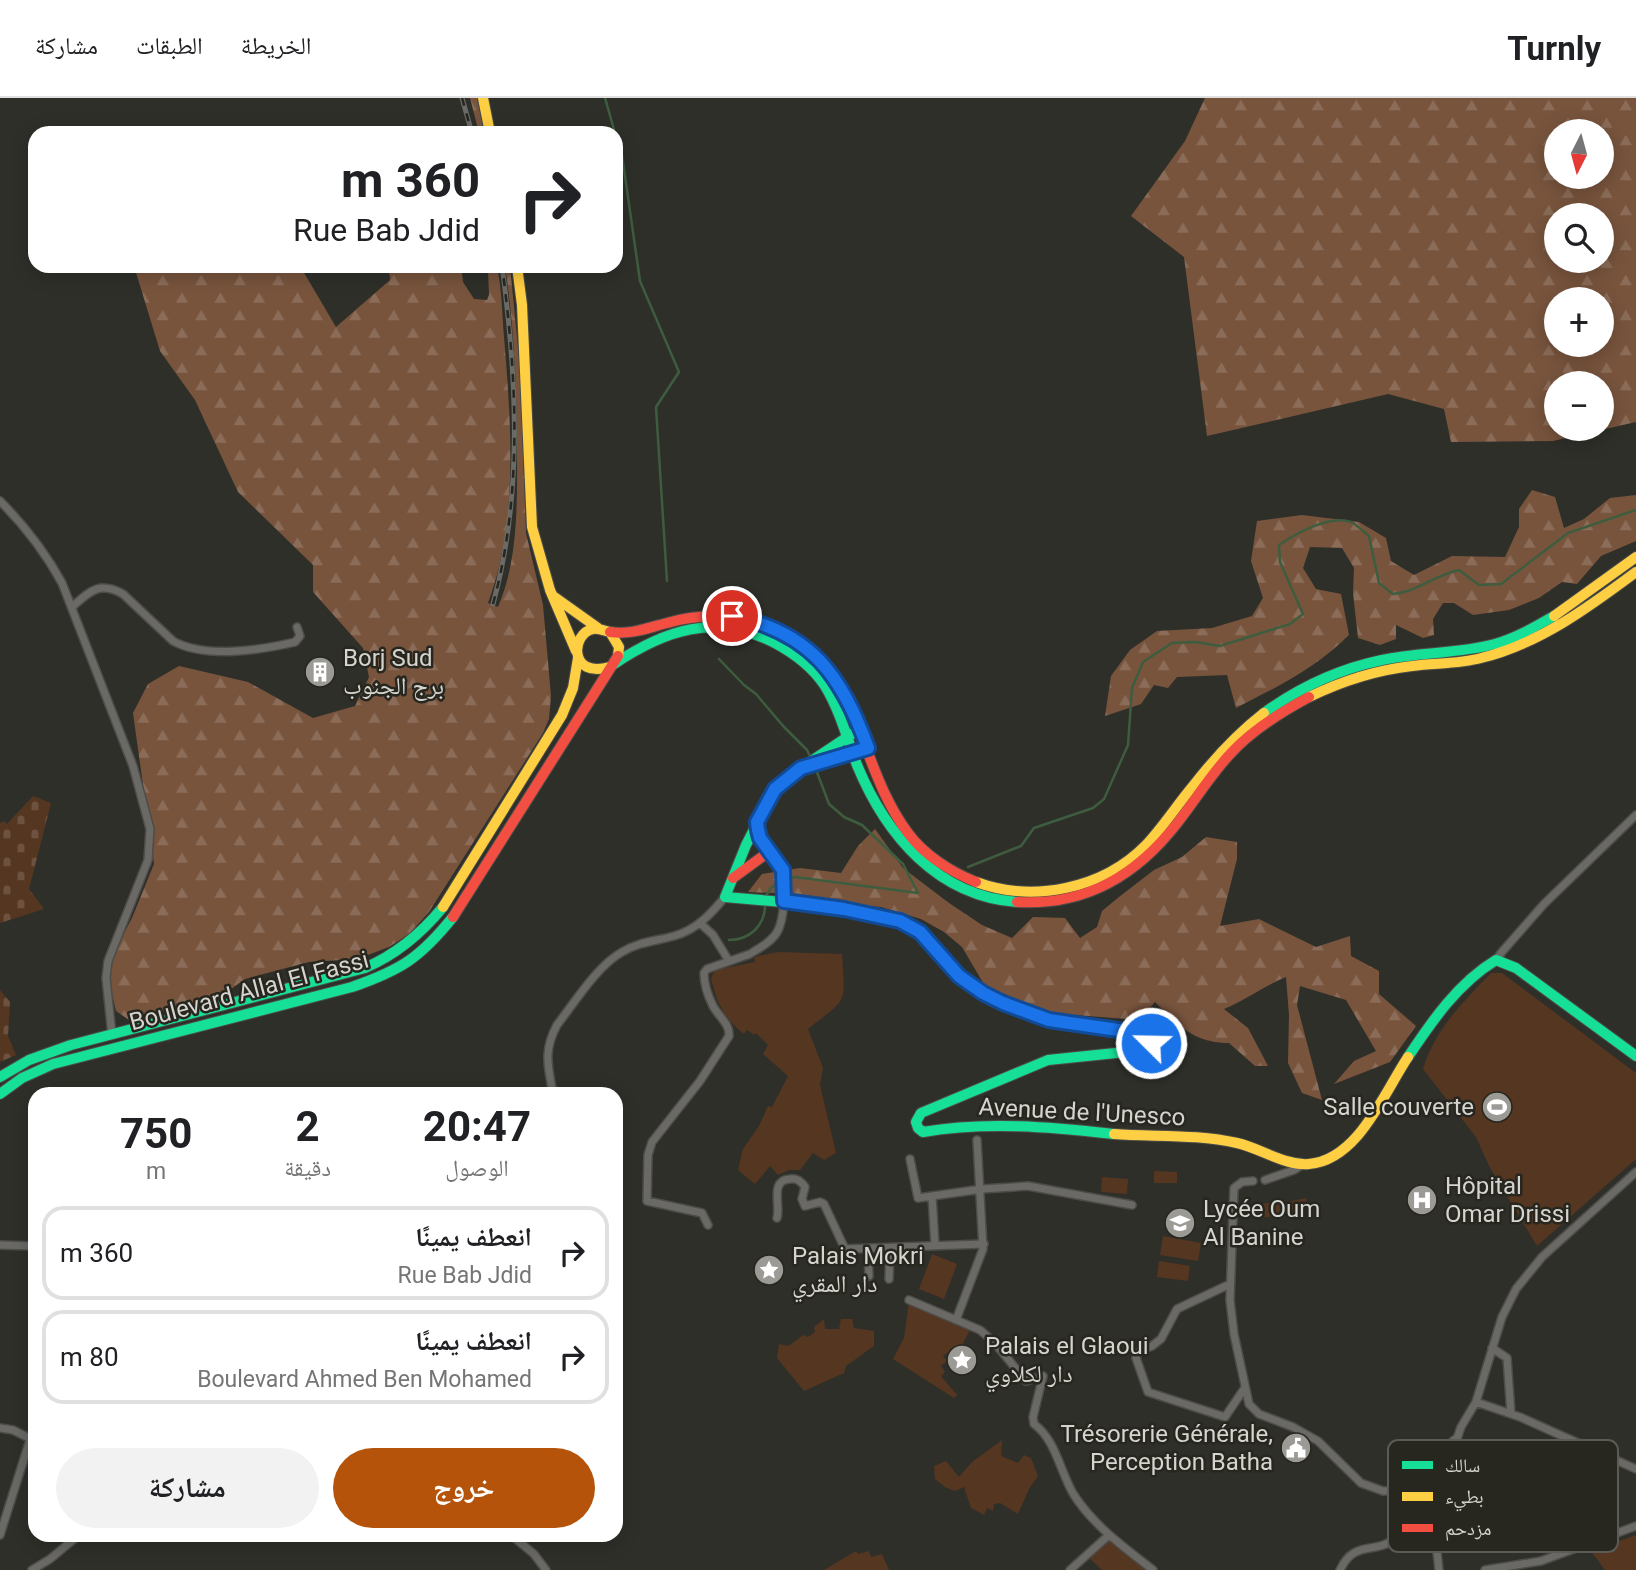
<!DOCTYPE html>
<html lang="ar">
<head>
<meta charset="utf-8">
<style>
  body { margin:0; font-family:Roboto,"Noto Naskh Arabic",sans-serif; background:#f2f2f2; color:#202124; direction:rtl; height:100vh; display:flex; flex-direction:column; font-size:26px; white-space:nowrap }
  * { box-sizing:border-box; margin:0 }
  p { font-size:23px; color:#757577 }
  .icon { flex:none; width:38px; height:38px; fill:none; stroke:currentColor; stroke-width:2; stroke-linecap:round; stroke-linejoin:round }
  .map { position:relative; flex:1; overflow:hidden; direction:ltr }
  .panel { position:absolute; left:28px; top:989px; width:595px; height:455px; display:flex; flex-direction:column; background:#fff; border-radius:21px; box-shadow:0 4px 18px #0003; direction:rtl }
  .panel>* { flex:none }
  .banner { position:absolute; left:28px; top:28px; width:595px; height:147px; border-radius:21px; box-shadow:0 4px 18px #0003; direction:rtl; background:#fff; color:#202124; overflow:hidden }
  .needle { width:46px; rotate:186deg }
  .controls { position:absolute; left:1544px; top:21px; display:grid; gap:14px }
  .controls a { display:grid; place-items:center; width:70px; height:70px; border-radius:50%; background:#fff; box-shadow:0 4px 18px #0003; font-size:35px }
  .pin { position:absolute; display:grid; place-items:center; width:60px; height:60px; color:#fff; margin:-30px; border:4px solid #fff; border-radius:50%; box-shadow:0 2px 7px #0007 }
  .me { position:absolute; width:77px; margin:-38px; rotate:293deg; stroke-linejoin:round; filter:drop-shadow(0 0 5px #0008) }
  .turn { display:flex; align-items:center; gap:24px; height:147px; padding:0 28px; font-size:32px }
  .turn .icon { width:91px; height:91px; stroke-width:2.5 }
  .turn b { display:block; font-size:49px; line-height:60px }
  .eta { display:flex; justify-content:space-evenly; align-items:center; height:119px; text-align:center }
  .eta b { font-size:42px; font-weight:700; line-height:49px }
  .cta { display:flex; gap:14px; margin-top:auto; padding:14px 28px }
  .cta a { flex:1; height:80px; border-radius:42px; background:#b45309; color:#fff; font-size:28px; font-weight:700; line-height:80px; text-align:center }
  .cta a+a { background:#f2f2f2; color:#202124 }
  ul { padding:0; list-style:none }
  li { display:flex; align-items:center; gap:21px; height:94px; margin:0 14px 10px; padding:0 14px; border:4px solid #e0e0e0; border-radius:21px }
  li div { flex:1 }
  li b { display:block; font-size:26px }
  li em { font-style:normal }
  header { display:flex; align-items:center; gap:42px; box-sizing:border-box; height:98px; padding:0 35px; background:#fff; border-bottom:2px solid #e0e0e0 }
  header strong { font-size:33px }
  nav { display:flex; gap:38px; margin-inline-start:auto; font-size:24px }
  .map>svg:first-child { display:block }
</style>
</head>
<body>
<header>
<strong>Turnly</strong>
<nav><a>الخريطة</a><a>الطبقات</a><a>مشاركة</a></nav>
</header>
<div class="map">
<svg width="1636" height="1472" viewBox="0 0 1636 1472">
  <defs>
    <pattern id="forest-firs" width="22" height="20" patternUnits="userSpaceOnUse" patternTransform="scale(1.75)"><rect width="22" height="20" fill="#78543d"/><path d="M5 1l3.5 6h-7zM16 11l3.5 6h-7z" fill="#8a6c58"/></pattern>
    <pattern id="cemetery-stones" width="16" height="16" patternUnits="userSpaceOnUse" patternTransform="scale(1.75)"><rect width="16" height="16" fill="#553620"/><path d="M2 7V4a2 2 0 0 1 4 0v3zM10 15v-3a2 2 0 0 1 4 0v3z" fill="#6d523f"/></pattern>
  </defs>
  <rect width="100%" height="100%" fill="#2f2f2a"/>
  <path fill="#553620" d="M778 854 842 856C845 909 848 899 808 931L823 970 820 987 836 1055 824 1062 813 1055 800 1072H789L778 1077 770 1068 755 1086 738 1072 743 1051 759 1028 768 1008 772 1009 788 978 763 956 768 947 756 935 754 937 747 932 744 936C724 921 716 903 711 880L715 872 755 864 754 859Z
    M1491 875H1502L1636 975V1061L1537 1148 1489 1068 1476 1039 1423 971C1435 931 1463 904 1491 875Z
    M1154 1073 1177 1074V1085H1154Z
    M1102 1079 1128 1081 1127 1096 1101 1094Z
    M1306 1100 1308 1110 1289 1114 1287 1104Z
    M1285 1102 1287 1116 1259 1120 1257 1107Z
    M1163 1138 1201 1145 1198 1163 1160 1157Z
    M932 1156 957 1166 944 1201 919 1191Z
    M1159 1163 1190 1168 1188 1183 1157 1179Z
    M909 1204 970 1232 963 1245 965 1247 954 1257 950 1253 943 1258 947 1263 941 1268 945 1274 941 1278 957 1297 954 1300 893 1261 904 1240Z
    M824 1221 825 1231H839L841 1221H852L854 1230 874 1233V1248L846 1268 844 1275 804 1293 777 1260 779 1246 789 1248 803 1237 808 1239 815 1234 814 1229Z
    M1002 1342 1001 1358 1018 1365 1024 1357 1031 1360 1038 1378 1029 1391 1018 1416 1000 1405 994 1406 993 1413 987 1410 984 1417 971 1410 964 1389 955 1393 945 1389 935 1381 934 1368 946 1363 959 1379 972 1364Z
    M1636 1437V1472H1605L1591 1453Z
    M1110 1438 1152 1472H1102L1087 1458Z
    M856 1453 858 1456 869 1453 871 1459 882 1456 889 1472H824Z"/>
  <path fill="url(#forest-firs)" fill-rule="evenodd" d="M470 0H477L484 35H479Z
    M1205 0H1636V324L1553 343 1451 344 1444 311 1388 296 1207 338 1184 159 1131 118 1185 43ZM1601 33V79H1556V33ZM1601 117V163H1556V117ZM1601 201V247H1556V201ZM1601 285V331H1556V285Z
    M134 168H300L336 229 390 182 389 172 398 168H461L463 184 474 201 487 202 489 197 488 171 497 169C502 191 502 216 504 239 511 325 519 423 488 505L498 509C519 460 517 402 517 350 517 290 514 228 505 168H510L520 270 526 435 543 507 551 598 549 621 543 635 429 814 409 836 389 849 357 861 309 864 245 881 224 896 208 902 129 922 116 913 107 875 111 860 132 820 154 766 133 615 148 586 179 568 248 584 313 620 355 608 369 579 363 550 313 494V467L238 394 195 302 160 253Z
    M1532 392 1555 399 1564 430 1584 421 1610 400 1636 397V443L1601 458 1577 486 1562 484 1539 500 1509 512 1473 517 1454 505H1443L1433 521 1434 537 1423 540 1396 527V541L1380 547 1358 540 1353 495 1354 470 1342 450 1310 449 1303 470 1316 491 1341 496 1349 537C1316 570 1277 589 1236 610L1227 577 1177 579 1168 590 1154 587 1141 606 1105 618 1111 578 1130 552 1157 533 1212 530 1252 518 1263 500 1251 463 1257 423 1302 417 1359 424 1386 440 1391 463 1414 477 1452 458 1505 459 1519 429V411Z
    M875 731 903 770 949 805 982 827 1012 840 1033 819 1065 820 1080 840 1097 829 1102 813 1119 799 1154 772 1182 759 1206 739 1237 744V761L1220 828 1259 821 1316 849 1350 838 1351 858 1379 873V896L1416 928 1390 964 1334 986 1354 963 1376 953 1346 902 1300 888 1297 907 1322 1002 1302 995 1288 965 1289 917 1286 879C1264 888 1246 902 1224 911L1248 930 1268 968H1255L1229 945C1194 945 1179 928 1155 904L1139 922 1050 915 985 888 962 849 944 834 921 821 881 809 834 805 798 796 748 794 762 776 800 770 841 775 858 748Z"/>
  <path fill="url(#cemetery-stones)" d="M33 698 51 705 29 791 44 811 0 825V725L4 723 7 726Z
    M0 892 10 904 8 938 16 957 0 964Z"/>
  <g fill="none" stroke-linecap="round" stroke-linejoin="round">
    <path stroke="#3e5d3f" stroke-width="2.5" d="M605 0 615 35
      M616 37 622 57 640 183 679 274 656 309 667 483
      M719 561 744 587 756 596 784 629 807 652 810 658
      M815 669 829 706 844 719 862 727 903 766 918 795
      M968 769 1021 748 1034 730 1093 710 1104 701 1128 647 1132 590 1143 564 1172 545 1195 544 1220 548 1290 526 1303 516 1280 464 1279 447C1295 436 1330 416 1351 424 1357 427 1364 434 1369 438L1379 485 1393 496C1417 494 1435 477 1459 472L1479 487 1501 486 1568 435 1636 412
      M786 782 795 779 918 795
      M765 799 771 790 780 784
      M729 842C750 842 766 827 765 805"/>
    <g stroke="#4c4c48" stroke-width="10">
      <path id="street" d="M0 403C25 428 45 454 62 485L133 668 150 731 148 762 108 863 106 880 112 937
        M72 509C90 493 99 483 123 496L173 543C205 561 261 552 295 544L300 538 297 529
        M700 825 713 837 729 863
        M753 854C778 840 782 832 784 803
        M1496 862 1501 855 1544 806 1636 717
        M553 996C548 968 543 953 557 927 575 904 597 868 622 854 638 844 656 843 674 838 696 832 711 816 725 799
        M910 1061 918 1100 982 1091 1028 1088 1132 1107
        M1265 1082 1294 1072 1303 1066
        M1253 1083 1242 1084 1234 1090 1230 1202 1234 1236 1249 1306 1259 1316 1293 1329 1318 1343 1361 1385 1383 1393 1408 1392
        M932 1098 935 1147
        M777 1120C781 1108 769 1082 790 1081 797 1080 801 1083 805 1089L802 1101 805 1108 820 1104 824 1106 845 1151 984 1146
        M708 1127 702 1115 647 1103 648 1057 652 1044 700 983 729 938C730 926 719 919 713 908 708 898 704 887 704 875L707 871 750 856
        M0 1147 35 1148
        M868 1151 869 1178
        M889 1181 890 1151
        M1230 1186 1177 1211 1161 1241 1152 1248 1138 1254 1136 1260 1148 1294 1225 1319 1244 1291
        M909 1202 980 1232 994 1244 1026 1283 1043 1278 1033 1319 1034 1326C1056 1342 1060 1374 1074 1397 1094 1428 1124 1449 1153 1472
        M956 1222 983 1151 977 1042
        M1492 1250 1507 1260 1511 1316
        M1476 1304 1520 1319 1636 1371
        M0 1330 13 1332 35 1343
        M1420 1375 1454 1342
        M1408 1389a14 14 0 1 1 28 0a14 14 0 1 1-28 0Z
        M1436 1392 1448 1367 1461 1329 1476 1304 1502 1219 1516 1191 1542 1159 1636 1074
        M1431 1400 1439 1472
        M0 1437 35 1326
        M511 1437 534 1456 546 1472
        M32 1472 50 1461 79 1437
        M1070 1472 1109 1437
        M1340 1472C1355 1440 1376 1458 1397 1439L1401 1409 1409 1394
        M1485 1472 1541 1463 1636 1428"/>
    </g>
    <g stroke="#4c4c48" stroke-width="12">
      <path id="fast" d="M614 566C665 532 714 515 773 544 794 555 812 568 825 588 840 613 847 640 857 667 886 737 937 798 1017 804
        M1264 615C1300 589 1339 571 1382 562 1419 554 1458 556 1495 546 1516 540 1535 529 1554 518
        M757 724 760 740 783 772 784 803
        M783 804 725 799 746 747 775 691 801 670 861 630
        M1408 959C1432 923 1458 885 1496 862L1516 870 1636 958
        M0 979 29 962 71 947 365 870C397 856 421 836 443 809
        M0 996 22 980 53 966 352 889C401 872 420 860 453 819
        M1114 1036C1051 1029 986 1023 923 1034L918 1030 916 1024 921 1015 1048 962 1145 952 1149 950 1151 942 1149 941"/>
    </g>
    <g stroke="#4c4c48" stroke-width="12">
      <path id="slow" d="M483 0 490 35
        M517 168 522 207 532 429 550 492 576 553
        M553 498 598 530
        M1554 518 1636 459
        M610 569C568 581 571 535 593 531 599 530 605 533 610 534L619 549 618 558
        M1309 599C1342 583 1376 572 1412 568 1435 565 1459 566 1481 560 1539 546 1589 509 1636 474
        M812 667 868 650
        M976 784C1033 805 1103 791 1146 747 1163 729 1177 707 1193 688 1214 661 1237 636 1264 615
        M443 809 562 617 573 590 578 560
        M1114 1036C1155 1039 1197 1036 1237 1045 1260 1050 1285 1068 1309 1066 1358 1062 1384 995 1408 959"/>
    </g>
    <g stroke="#4c4c48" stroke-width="12">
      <path id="jam" d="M610 534C631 537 647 530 667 525 694 517 723 516 751 523 864 552 851 659 908 735 924 757 951 774 976 784
        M733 780 770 753
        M783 804H796L900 823 920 834 959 878 983 895 1003 905 1049 922 1143 936 1149 941
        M1017 804C1086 808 1137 777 1178 724 1196 701 1211 676 1231 655 1252 632 1281 614 1309 599
        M453 819 618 558"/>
    </g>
    <use href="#street" stroke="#6a6966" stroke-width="7"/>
    <use href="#fast" stroke="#16e098" stroke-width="10"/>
    <use href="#slow" stroke="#ffcf43" stroke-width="10"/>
    <use href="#jam" stroke="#f24e42" stroke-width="10"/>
    <g stroke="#6a6a66" stroke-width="5">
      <path id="rail" d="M462 0 472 35
        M493 506C523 397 517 279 502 168"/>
    </g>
    <use href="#rail" stroke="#27261f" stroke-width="2.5" stroke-dasharray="8" stroke-linecap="butt"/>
  </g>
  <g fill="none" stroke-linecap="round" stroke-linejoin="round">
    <g stroke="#114b97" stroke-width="18">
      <path id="route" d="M732 518C811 534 841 577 868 650L801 670 775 691 757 724 758 732 760 740 783 772 784 803 844 811 900 823 920 834 959 878 983 895 1003 905 1049 922 1146 936 1151 945"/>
    </g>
    <use href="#route" stroke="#1a73e8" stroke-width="12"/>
  </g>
  <defs>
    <g id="building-disc" transform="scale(1.575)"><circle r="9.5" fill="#9b9a95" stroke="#27261f"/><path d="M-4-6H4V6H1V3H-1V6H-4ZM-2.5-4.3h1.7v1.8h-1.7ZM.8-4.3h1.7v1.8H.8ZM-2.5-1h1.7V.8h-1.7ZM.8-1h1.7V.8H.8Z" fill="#fff"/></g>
    <g id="stadium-disc" transform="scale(1.575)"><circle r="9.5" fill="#9b9a95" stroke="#27261f"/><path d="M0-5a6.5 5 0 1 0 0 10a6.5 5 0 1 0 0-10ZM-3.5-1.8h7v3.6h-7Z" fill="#fff"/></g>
    <g id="hospital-disc" transform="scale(1.575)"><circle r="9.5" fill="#9b9a95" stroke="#27261f"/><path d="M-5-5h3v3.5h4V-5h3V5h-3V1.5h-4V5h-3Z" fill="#fff"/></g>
    <g id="university-disc" transform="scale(1.575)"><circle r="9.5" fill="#9b9a95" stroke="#27261f"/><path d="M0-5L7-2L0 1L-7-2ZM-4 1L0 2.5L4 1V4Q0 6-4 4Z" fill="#fff"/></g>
    <g id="sight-disc" transform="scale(1.575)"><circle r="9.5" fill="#9b9a95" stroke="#27261f"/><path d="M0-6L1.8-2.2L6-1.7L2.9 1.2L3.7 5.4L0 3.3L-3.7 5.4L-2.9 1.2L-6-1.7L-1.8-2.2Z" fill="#fff"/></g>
    <g id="civic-disc" transform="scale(1.575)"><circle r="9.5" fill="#9b9a95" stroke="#27261f"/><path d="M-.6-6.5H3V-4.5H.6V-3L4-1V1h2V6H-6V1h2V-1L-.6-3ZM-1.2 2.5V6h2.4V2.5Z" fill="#fff"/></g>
  </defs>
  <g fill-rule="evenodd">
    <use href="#building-disc" x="320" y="574"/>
    <use href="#stadium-disc" x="1497" y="1009"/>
    <use href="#hospital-disc" x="1422" y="1102"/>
    <use href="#university-disc" x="1180" y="1125"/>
    <use href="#sight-disc" x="769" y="1172"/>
    <use href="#sight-disc" x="962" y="1262"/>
    <use href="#civic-disc" x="1296" y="1350"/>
  </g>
  <g text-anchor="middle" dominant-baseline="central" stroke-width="5" stroke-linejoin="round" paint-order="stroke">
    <g font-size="24" fill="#d5d4cf" stroke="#27261f" text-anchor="start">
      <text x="343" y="560">Borj Sud<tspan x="343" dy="28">برج الجنوب</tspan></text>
      <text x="1474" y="1009" text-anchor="end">Salle couverte</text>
      <text x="1445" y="1088">Hôpital<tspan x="1445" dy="28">Omar Drissi</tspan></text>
      <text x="1203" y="1111">Lycée Oum<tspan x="1203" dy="28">Al Banine</tspan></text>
      <text x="792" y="1158">Palais Mokri<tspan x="792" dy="28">دار المقري</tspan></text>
      <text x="985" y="1248">Palais el Glaoui<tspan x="985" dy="28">دار لكلاوي</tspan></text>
      <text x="1273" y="1336" text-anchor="end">Trésorerie Générale,<tspan x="1273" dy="28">Perception Batha</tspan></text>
    </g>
    <g font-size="24" fill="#d5d4cf" stroke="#27261f">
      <text transform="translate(249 893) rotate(-15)">Boulevard Allal El Fassi</text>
      <text transform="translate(1082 1014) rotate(3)">Avenue de l'Unesco</text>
    </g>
  </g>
  <rect x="1388" y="1342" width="230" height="112" rx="10" fill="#27261f" stroke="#5b5a54" stroke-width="2"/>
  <rect x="1402" y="1363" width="31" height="8" fill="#16e098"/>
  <rect x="1402" y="1394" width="31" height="9" fill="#ffcf43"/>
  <rect x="1402" y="1426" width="31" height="8" fill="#f24e42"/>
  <g font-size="19" fill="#d5d4cf">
    <text x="1445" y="1374">سالك</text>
    <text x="1445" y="1405">بطيء</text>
    <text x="1445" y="1437">مزدحم</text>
  </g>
</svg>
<div class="controls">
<a><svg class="needle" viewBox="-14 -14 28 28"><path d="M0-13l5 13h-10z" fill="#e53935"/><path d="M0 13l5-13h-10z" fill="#757577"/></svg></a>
<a><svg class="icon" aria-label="search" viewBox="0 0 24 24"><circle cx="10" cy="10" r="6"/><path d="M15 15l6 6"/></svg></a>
<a>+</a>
<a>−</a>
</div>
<div class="pin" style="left:732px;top:518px;background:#d93025"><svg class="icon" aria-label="arrive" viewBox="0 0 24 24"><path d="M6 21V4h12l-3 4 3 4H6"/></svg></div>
<svg class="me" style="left:1151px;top:945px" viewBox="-20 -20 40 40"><circle r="17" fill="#1a73e8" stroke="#fff" stroke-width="3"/><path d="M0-11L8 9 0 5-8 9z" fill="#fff"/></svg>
<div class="banner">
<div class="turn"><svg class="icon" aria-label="right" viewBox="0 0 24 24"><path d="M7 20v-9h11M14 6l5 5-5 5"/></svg><div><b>360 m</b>Rue Bab Jdid</div></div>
</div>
<section class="panel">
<div class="eta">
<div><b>20:47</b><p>الوصول</p></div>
<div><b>2</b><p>دقيقة</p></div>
<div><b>750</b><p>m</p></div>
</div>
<ul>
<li><svg class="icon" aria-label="right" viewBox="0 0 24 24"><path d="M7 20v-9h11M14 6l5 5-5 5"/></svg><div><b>انعطف يمينًا</b><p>Rue Bab Jdid</p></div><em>360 m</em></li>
<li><svg class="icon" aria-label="right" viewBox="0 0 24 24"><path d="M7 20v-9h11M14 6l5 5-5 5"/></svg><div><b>انعطف يمينًا</b><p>Boulevard Ahmed Ben Mohamed</p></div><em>80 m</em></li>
</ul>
<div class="cta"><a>خروج</a><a>مشاركة</a></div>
</section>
</div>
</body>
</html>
